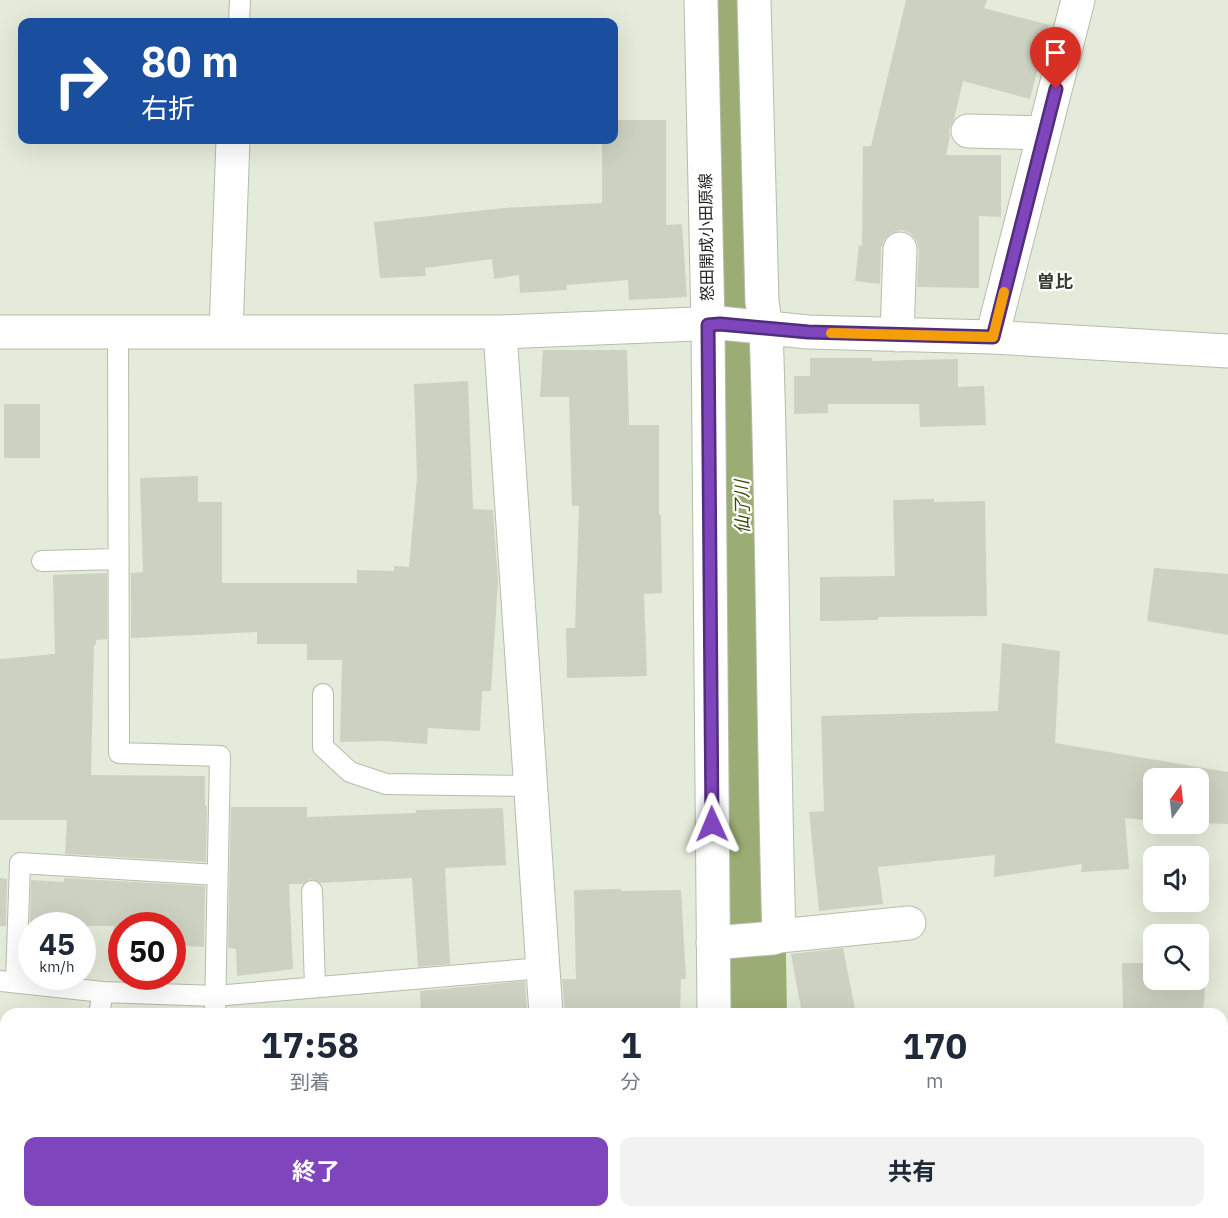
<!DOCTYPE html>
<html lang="ja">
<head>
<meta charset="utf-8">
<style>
  body { margin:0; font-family:"IBM Plex Sans","Noto Sans JP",sans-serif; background:#f2f2f3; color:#1f2937; height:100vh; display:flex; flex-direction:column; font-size:22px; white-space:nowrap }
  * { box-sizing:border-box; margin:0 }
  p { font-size:20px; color:#747a83 }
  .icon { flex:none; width:33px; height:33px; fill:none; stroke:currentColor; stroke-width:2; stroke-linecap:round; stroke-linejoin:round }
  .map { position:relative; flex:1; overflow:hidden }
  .panel { position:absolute; left:0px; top:1008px; width:1228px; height:210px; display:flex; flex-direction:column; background:#fff; border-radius:18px 18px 0 0; box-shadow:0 6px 24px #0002 }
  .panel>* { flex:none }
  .banner { position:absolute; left:18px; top:18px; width:600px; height:126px; border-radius:12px; box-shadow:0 6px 24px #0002; background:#1a4fa0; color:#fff; overflow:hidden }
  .needle { width:39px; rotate:15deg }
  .buttons { position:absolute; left:1143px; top:768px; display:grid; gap:12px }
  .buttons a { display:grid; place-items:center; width:66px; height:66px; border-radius:12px; background:#fff; box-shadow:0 6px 24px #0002; font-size:30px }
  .speed { position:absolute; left:18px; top:912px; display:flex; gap:12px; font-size:30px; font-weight:700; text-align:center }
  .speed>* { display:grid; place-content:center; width:78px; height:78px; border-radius:50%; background:#fff; box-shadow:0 6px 24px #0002; line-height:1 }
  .speed small { font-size:15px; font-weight:400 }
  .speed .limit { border:9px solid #d22; background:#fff; color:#111 }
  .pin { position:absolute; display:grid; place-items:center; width:51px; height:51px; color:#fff; margin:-62px -26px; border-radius:50% 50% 50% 0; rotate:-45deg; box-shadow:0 0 6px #0007 }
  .pin .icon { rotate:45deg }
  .me { position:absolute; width:66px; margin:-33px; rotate:359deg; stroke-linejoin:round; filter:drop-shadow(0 0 4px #0008) }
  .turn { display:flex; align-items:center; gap:21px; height:126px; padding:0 24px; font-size:27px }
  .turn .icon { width:78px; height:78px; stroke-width:2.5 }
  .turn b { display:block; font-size:42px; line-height:51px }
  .eta { display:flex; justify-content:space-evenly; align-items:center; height:102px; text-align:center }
  .eta b { font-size:36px; font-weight:700; line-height:42px }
  .button { display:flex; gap:12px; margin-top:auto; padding:12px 24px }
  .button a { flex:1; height:69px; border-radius:12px; background:#7e45bc; color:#fff; font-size:24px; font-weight:700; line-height:69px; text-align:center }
  .button a+a { background:#f2f2f3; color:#1f2937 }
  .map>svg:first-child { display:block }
</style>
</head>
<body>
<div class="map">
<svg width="1228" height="1218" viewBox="0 0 1228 1218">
  <rect width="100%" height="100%" fill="#e5ebda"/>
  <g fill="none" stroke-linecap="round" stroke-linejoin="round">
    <path stroke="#9bad74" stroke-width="72" d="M733 0 737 91 738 295 751 1014
      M783 1212 784 1218"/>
  </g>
  <path fill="#ccd1c1" d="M906 0H987L984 8 1049 25 1030 99 963 81 954 119 949 130 950 136 946 155H1001V217L979 216V288L917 287 919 250 917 241 910 233 901 230 891 233 884 240 881 248 880 284 855 281 859 245 862 246 863 146H871Z
    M614 120H666V225L682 224 687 297 629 300 628 280 566 285 567 290 520 293 519 275 494 279 492 259 425 268 426 276 380 278 374 222 504 208 602 203V140H614Z
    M543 350H627L629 425H659V515H661L662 593 644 594 647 676 567 678 566 628H575L579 506H572L569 397H540Z
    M810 358H872V361L958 359V387L984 386 986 425 920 427 919 404H828V413L794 414V376H810Z
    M468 381 473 509 493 510 498 581 491 691H482L480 731 428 728 427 744 384 741 340 742 342 660H307V644H257V632L131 638V573L143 572 140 478 198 476V502H222V583H357V570L394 571V566L409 567 417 477 414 384Z
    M4 404H40V458H4Z
    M934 499V502L985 501 987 616 878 617V620L820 621V577L895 576 893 500Z
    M1154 568 1228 574V635L1147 621Z
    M107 573V639L96 640V645H94L91 775 205 776V806H207L206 862 65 854 67 820H0V659L55 654 53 575Z
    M1002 643 1060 651 1055 743 1228 772V824L1198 823V778H1154V821L1125 818 1129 869 1081 872 1082 864 994 877 995 855 878 867 883 904 819 911 809 812 824 811 821 716 998 711Z
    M231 807H307V817L416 813V810L503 808 506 865 445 868 450 964 418 967 412 878 320 883 311 879 303 884H289L293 969 237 976 236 949 228 948Z
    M0 878 7 879 6 926H0Z
    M64 878 205 886 204 947 172 945V926H122V936L113 935 114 926H30L31 880 64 882Z
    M621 889V891L681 890 686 979H681L680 1014H565L562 979H576L574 890Z
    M843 948 856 1014H802L791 954Z
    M1122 963H1154V980H1198V964H1207L1203 1014H1123Z
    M525 981 527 1014H421L420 991Z"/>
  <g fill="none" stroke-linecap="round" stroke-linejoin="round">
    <g stroke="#b6bcab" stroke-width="22">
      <path id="lane" d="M239 22 240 0
        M118 332 119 753 220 756 215 1014
        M42 561 118 559
        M323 694V747L350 772 386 784 530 786
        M312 891 315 987
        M0 981 103 992 215 996 542 968
        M16 982 20 863 217 875
        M99 1014 103 992
        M99 1212V1218
        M214 1218V1212"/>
    </g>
    <g stroke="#b6bcab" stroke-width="35">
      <path id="street" d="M754 0 762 302 766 327C773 530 773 733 779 936L909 923
        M968 131 1044 133
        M0 332H500L720 323 808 332 992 337 1228 351
        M226 332 233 140
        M500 332 546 1014
        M897 335 900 249
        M992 337 1078 0
        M713 943 773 938 779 936
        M562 1212 563 1218
        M1222 1218 1228 1188"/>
    </g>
    <g stroke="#b6bcab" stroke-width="35">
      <path id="secondary" d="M701 0 708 325 714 1014
        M747 1212 749 1218"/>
    </g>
    <use href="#lane" stroke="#fff" stroke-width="20"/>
    <use href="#street" stroke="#fff" stroke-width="33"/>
    <use href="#secondary" stroke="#fff" stroke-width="33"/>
  </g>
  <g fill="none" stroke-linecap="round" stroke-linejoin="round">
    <g stroke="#522d7a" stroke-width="15">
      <path id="route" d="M712 824 708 325 720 324 808 332 993 337 1056 89"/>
    </g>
    <use href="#route" stroke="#7e45bc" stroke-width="10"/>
    <path stroke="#f59e0b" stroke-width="10" d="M831 333 993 337 1004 292"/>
  </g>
  <g text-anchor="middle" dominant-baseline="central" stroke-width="4.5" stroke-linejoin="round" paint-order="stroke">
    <g font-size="16" fill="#1d1f19" stroke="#fff">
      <text transform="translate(706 237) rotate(-91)">怒田開成小田原線</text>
    </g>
    <g font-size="18" font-weight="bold" fill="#373c2e" stroke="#fff">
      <text x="1055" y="281">曽比</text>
    </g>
    <g font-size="18" font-style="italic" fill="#3a4a07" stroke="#fff">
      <text transform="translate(742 507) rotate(-91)">仙了川</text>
    </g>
  </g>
</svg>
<div class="buttons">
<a><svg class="needle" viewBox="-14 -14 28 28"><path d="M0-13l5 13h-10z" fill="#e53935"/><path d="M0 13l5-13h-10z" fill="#747a83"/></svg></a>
<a><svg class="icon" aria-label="sound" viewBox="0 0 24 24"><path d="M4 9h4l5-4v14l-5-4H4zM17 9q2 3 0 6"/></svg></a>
<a><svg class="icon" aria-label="search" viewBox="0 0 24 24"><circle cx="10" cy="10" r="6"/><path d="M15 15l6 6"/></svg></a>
</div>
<div class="speed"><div>45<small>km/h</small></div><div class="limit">50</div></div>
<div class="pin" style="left:1056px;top:89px;background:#d93025"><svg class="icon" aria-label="arrive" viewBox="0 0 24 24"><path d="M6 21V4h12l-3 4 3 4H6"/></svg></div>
<svg class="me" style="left:712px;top:824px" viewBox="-20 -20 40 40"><path d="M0-17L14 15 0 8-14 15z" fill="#7e45bc" stroke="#fff" stroke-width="4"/></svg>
<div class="banner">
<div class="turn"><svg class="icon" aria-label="right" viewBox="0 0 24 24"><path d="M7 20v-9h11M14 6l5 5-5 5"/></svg><div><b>80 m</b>右折</div></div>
</div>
<section class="panel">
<div class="eta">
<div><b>17:58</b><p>到着</p></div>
<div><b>1</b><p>分</p></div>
<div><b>170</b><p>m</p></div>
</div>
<div class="button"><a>終了</a><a>共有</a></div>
</section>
</div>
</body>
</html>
